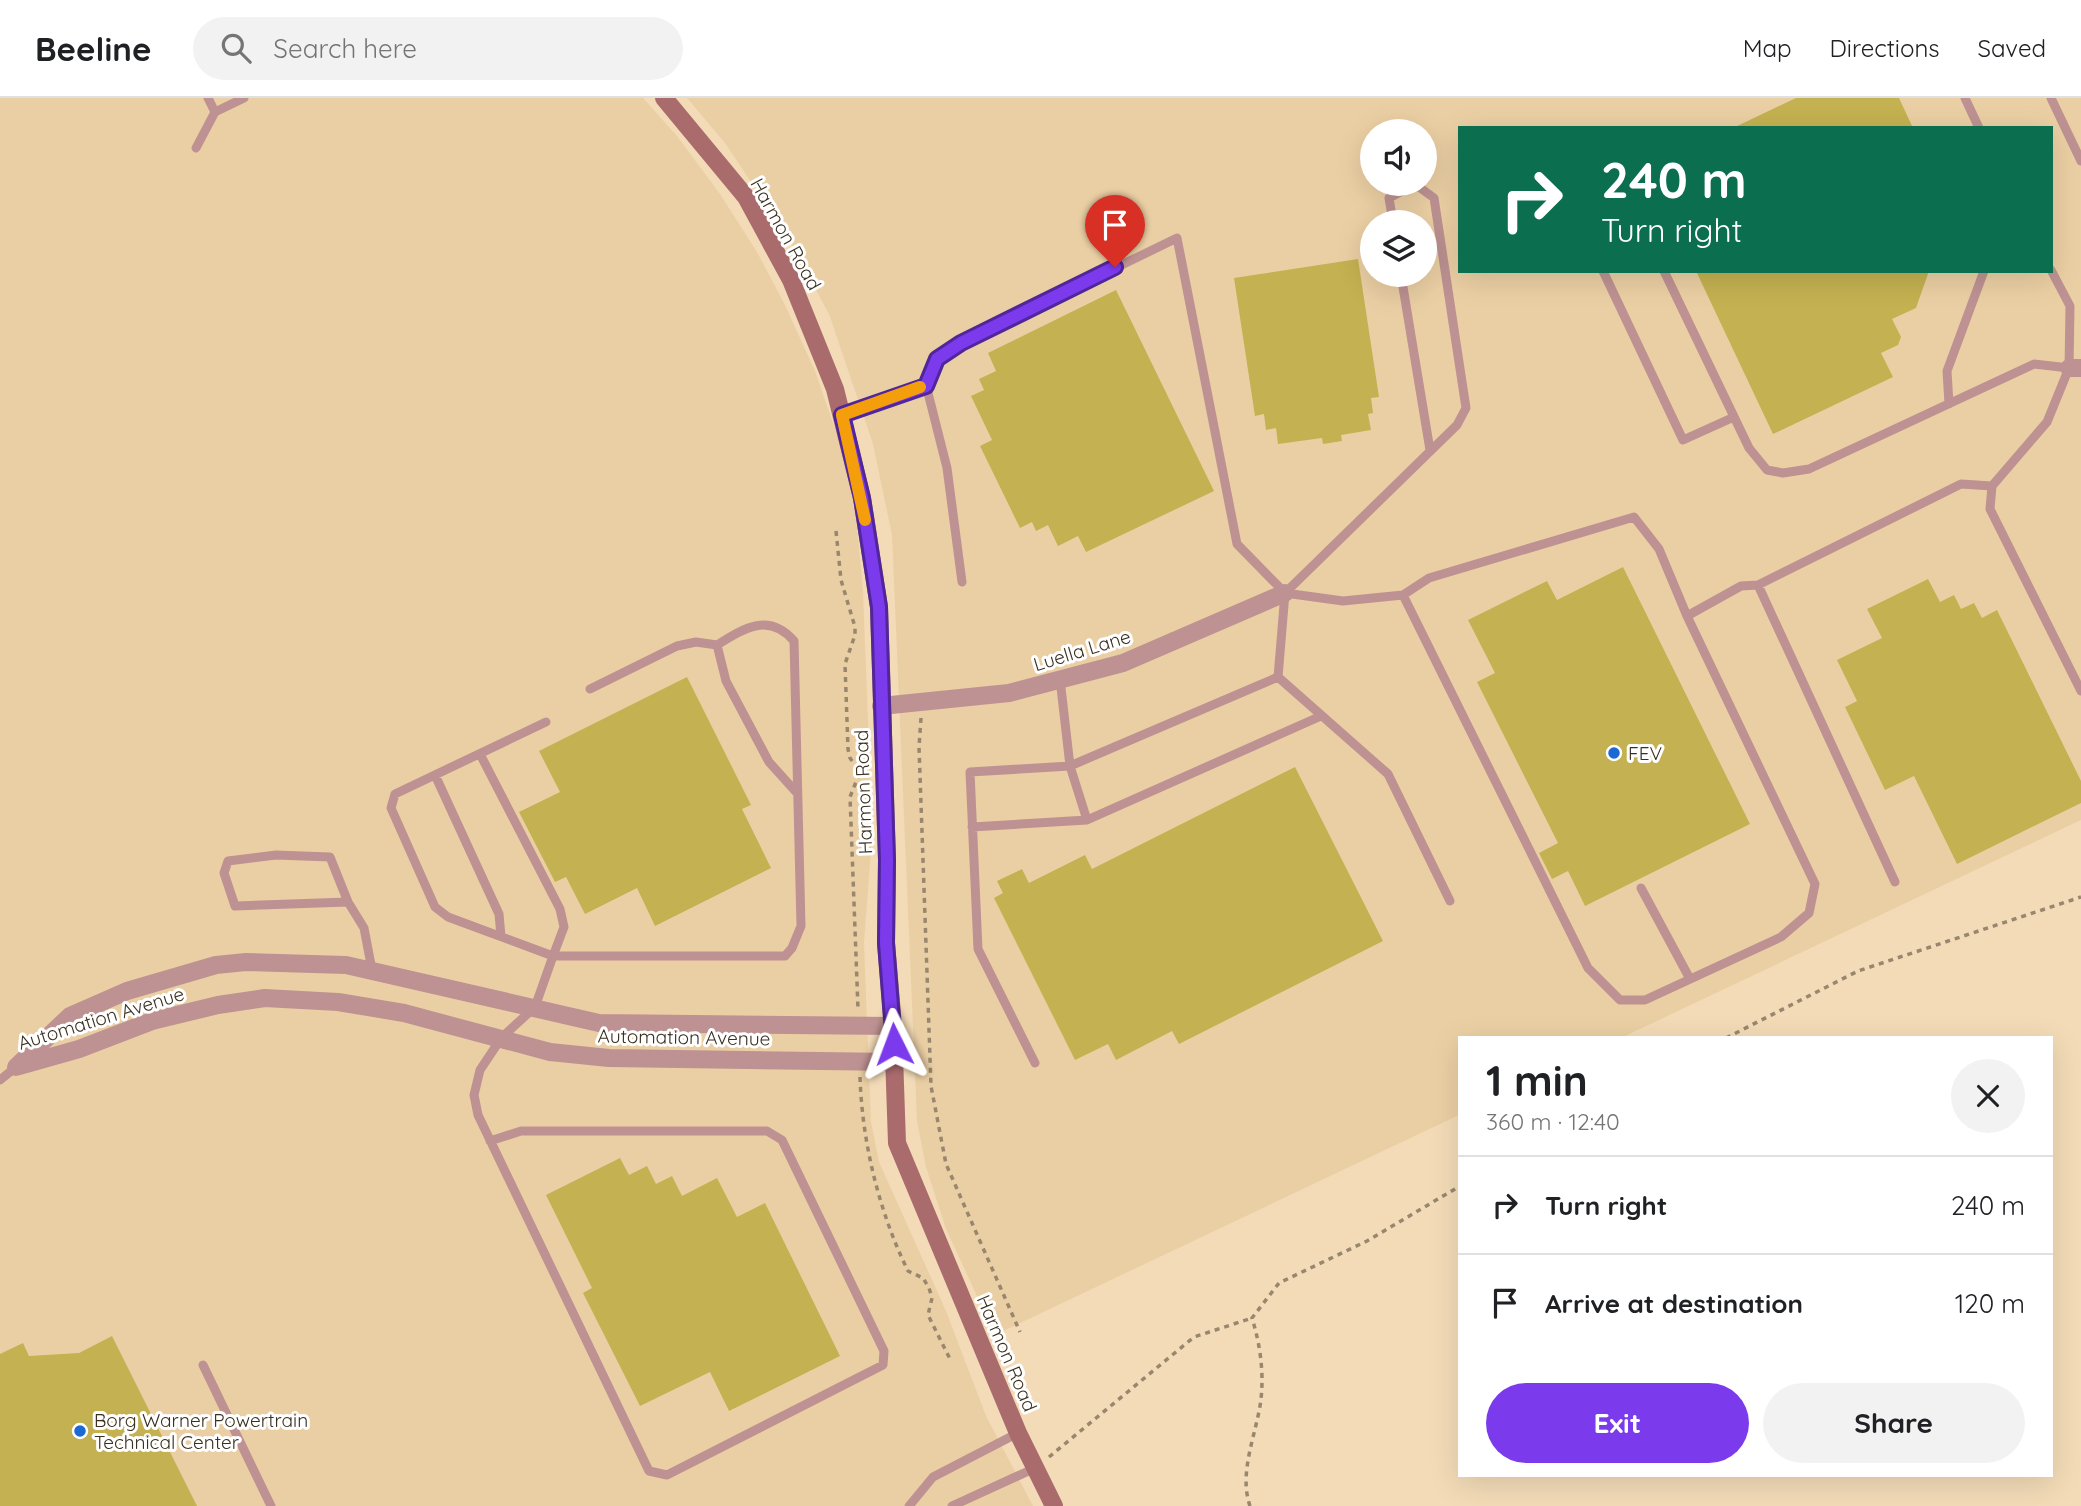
<!DOCTYPE html>
<html lang="en">
<head>
<meta charset="utf-8">
<style>
  body { margin:0; font-family:Quicksand,sans-serif; background:#f2f2f2; color:#202124; height:100vh; display:flex; flex-direction:column; font-size:26px; white-space:nowrap }
  * { box-sizing:border-box; margin:0 }
  p { font-size:23px; color:#757577 }
  .icon { flex:none; width:38px; height:38px; fill:none; stroke:currentColor; stroke-width:2; stroke-linecap:round; stroke-linejoin:round }
  .map { position:relative; flex:1; overflow:hidden }
  .panel { position:absolute; left:1458px; top:938px; width:595px; height:441px; display:flex; flex-direction:column; background:#fff; border-radius:0px; box-shadow:0 7px 28px #0002 }
  .panel>* { flex:none }
  .banner { position:absolute; left:1458px; top:28px; width:595px; height:147px; border-radius:0px; box-shadow:0 7px 28px #0002; background:#0b6e4f; color:#fff; overflow:hidden }
  .controls { position:absolute; left:1360px; top:21px; display:grid; gap:14px }
  .controls a { display:grid; place-items:center; width:77px; height:77px; border-radius:50%; background:#fff; box-shadow:0 7px 28px #0002; font-size:35px }
  .pin { position:absolute; display:grid; place-items:center; width:60px; height:60px; color:#fff; margin:-72px -30px; border-radius:50% 50% 50% 0; rotate:-45deg; box-shadow:0 0 7px #0007 }
  .pin .icon { rotate:45deg }
  .me { position:absolute; width:77px; margin:-38px; rotate:357deg; stroke-linejoin:round; filter:drop-shadow(0 0 5px #0008) }
  .turn { display:flex; align-items:center; gap:24px; height:147px; padding:0 28px; font-size:32px }
  .turn .icon { width:91px; height:91px; stroke-width:2.5 }
  .turn b { display:block; font-size:49px; line-height:60px }
  .round { display:grid; place-items:center; flex:none; width:74px; height:74px; border-radius:37px; background:#f2f2f2 }
  .head { display:flex; align-items:center; justify-content:space-between; height:119px; padding:0 28px }
  h1 { font-size:42px; font-weight:800; line-height:52px }
  .cta { display:flex; gap:14px; margin-top:auto; padding:14px 28px }
  .cta a { flex:1; height:80px; border-radius:42px; background:#7c3aed; color:#fff; font-size:28px; font-weight:800; line-height:80px; text-align:center }
  .cta a+a { background:#f2f2f2; color:#202124 }
  ul { padding:0; list-style:none }
  li { display:flex; align-items:center; gap:21px; height:98px; padding:0 28px; border-top:2px solid #e0e0e0 }
  li div { flex:1 }
  li b { display:block; font-size:26px }
  li em { font-style:normal }
  header { display:flex; align-items:center; gap:42px; box-sizing:border-box; height:98px; padding:0 35px; background:#fff; border-bottom:2px solid #e0e0e0 }
  header strong { font-size:33px }
  nav { display:flex; gap:38px; margin-inline-start:auto; font-size:24px }
  .search { width:490px; height:63px; background:#f2f2f2; display:flex; align-items:center; gap:18px; box-sizing:border-box; padding:0 24px; border-radius:38px; color:#757577; font-size:26px }
  .map>svg:first-child { display:block }
</style>
</head>
<body>
<header>
<strong>Beeline</strong>
<div class="search"><svg class="icon" aria-label="search" viewBox="0 0 24 24"><circle cx="10" cy="10" r="6"/><path d="M15 15l6 6"/></svg>Search here</div>
<nav><a>Map</a><a>Directions</a><a>Saved</a></nav>
</header>
<div class="map">
<svg width="2081" height="1408" viewBox="0 0 2081 1408">
  <rect width="100%" height="100%" fill="#f3dbb7"/>
  <path fill="#ebcfa4" fill-rule="evenodd" d="M0 0H643L677 38 720 96 757 154 785 207 815 273 843 354 855 405 863 494 870 674 871 752 864 845 871 1024 879 1064 946 1213 986 1318 1033 1408H0Z
    M687 0H2081V722L1621 940H1460L1459 1017 995 1237 946 1131 926 1069 917 1023 892 437 873 346 829 216 787 138 725 45ZM1460 30H2051V173H1460ZM1372 33H1424V86H1372ZM1372 124H1424V177H1372Z"/>
  <path fill="#c4b151" d="M1796 0H1899L1913 30H1733Z
    M1358 161 1379 299 1371 300 1373 315 1368 316 1371 332 1341 337 1342 343 1323 346 1322 340 1278 346 1276 330 1266 332 1264 316 1255 318 1234 180Z
    M1696 173H1929L1916 210 1892 221 1901 239 1898 247 1881 255 1893 279 1773 336Z
    M1116 192 1214 393 1086 454 1078 438 1058 448 1048 427 1036 433 1032 424 1020 430 980 348 992 342 971 298 984 292 979 281 996 273 988 255Z
    M1623 469 1750 726 1585 808 1568 773 1552 781 1539 755 1558 745 1477 584 1495 575 1468 522 1547 483 1557 502Z
    M1928 481 1940 504 1954 497 1961 511 1974 505 1982 520 1997 512 2081 683V705L1957 766 1914 678 1885 692 1845 609 1857 603 1837 562 1882 540 1867 511Z
    M687 579 751 707 742 711 771 770 655 828 637 790 585 816 566 779 555 784 519 714 560 694 539 653Z
    M1295 669 1383 843 1179 946 1172 933 1116 962 1108 946 1075 962 994 800 1003 795 997 783 1022 771 1029 785 1085 757 1092 771Z
    M620 1060 629 1077 647 1068 656 1086 672 1078 682 1098 717 1080 737 1119 765 1105 840 1258 729 1313 710 1274 640 1308 583 1195 592 1190 546 1097Z
    M112 1238 197 1408H0V1256L23 1245 29 1258 79 1255Z"/>
  <g fill="none" stroke-linecap="round" stroke-linejoin="round">
    <path stroke="#98876e" stroke-width="3.5" stroke-dasharray="5 5" stroke-linecap="butt" d="M836 433 841 482 855 529V537L845 566 848 651 850 660 860 674 850 699 858 911
      M921 620 919 649 931 988 946 1066 1020 1234
      M1726 940 1858 873 2081 799
      M860 979C862 1044 879 1114 908 1173L923 1180 929 1190 932 1200 928 1217 950 1261
      M1049 1359 1194 1239 1252 1220
      M1250 1408C1238 1374 1257 1335 1261 1301 1264 1273 1260 1246 1252 1220L1279 1185 1367 1143 1460 1088"/>
    <path stroke="#be9292" stroke-width="9" d="M208 0 215 14
      M1965 0 1979 30
      M2051 0 2081 63
      M196 50 215 14 244 0
      M1603 173 1683 342 1734 319
      M1664 173 1749 350 1767 372 1783 375 1809 371 2034 266 2069 270
      M1401 177 1430 352
      M926 287 947 370 962 484
      M1949 306 1947 273 1984 173
      M842 317 926 287 937 261 961 245 1177 140 1237 446 1285 495 1343 503 1403 497
      M1992 388 1990 411 2081 593
      M1687 518 1659 451 1634 419 1429 480 1403 497 1588 870 1620 902H1645L1781 839 1809 815 1815 786 1687 518 1741 488 1758 487
      M1278 579 1388 676 1450 803
      M590 591 677 548 696 544 717 547
      M480 656 560 811 564 829 553 858 448 819 435 809 391 710 395 696 546 624
      M435 677 499 816 501 838
      M1087 722 1070 668 1278 579 1285 495 1457 327 1466 310 1434 100 1415 86 1389 100 1393 124
      M972 729 1087 722 1321 618
      M1895 784 1758 487 1961 386 1992 388 2047 324 2069 270 2070 208 2051 172
      M1641 790 1690 881
      M348 804 235 808 224 775 228 763 276 757 330 759 348 804 364 830 372 872
      M1035 965 978 851 970 674 1070 668 1060 581
      M0 982 16 969
      M490 1043 521 1033H767L782 1042 884 1253 883 1267 667 1377 649 1373 478 1017 474 997 480 972 502 939 535 909 553 858H785L792 850 801 828 794 543C769 514 744 530 717 547L726 583 769 664 797 695
      M203 1267 271 1408
      M909 1408 933 1379 1018 1335
      M952 1408 1035 1370"/>
    <path stroke="#be9292" stroke-width="18" d="M2069 270H2081
      M881 608 1009 595 1123 565 1285 495
      M19 968 79 951 152 923 218 907 265 900 338 904 404 915 550 954 609 960 895 964
      M16 969 70 918 127 893 216 867 246 864 346 867 599 925 893 928"/>
    <path stroke="#aa6b6d" stroke-width="18" d="M664 0 746 99 791 182 835 291 862 400 879 509 887 762 886 845 893 928 897 1045 1018 1335 1054 1408"/>
  </g>
  <g fill="none" stroke-linecap="round" stroke-linejoin="round">
    <g stroke="#51269a" stroke-width="18">
      <path id="route" d="M894 946 886 845 887 762 879 509 862 400 842 317 926 288 937 261 961 245 1115 169"/>
    </g>
    <use href="#route" stroke="#7c3aed" stroke-width="12"/>
    <path stroke="#f59e0b" stroke-width="12" d="M865 422 842 317 920 289"/>
  </g>
  <g fill="#1c69d3" stroke="#fff" stroke-width="2.5">
    <circle cx="1614" cy="655" r="7"/>
    <circle cx="80" cy="1333" r="7"/>
  </g>
  <g text-anchor="middle" dominant-baseline="central" stroke-width="6" stroke-linejoin="round" paint-order="stroke">
    <g font-size="19" fill="#393021" stroke="#fff">
      <text transform="translate(786 136) rotate(61)">Harmon Road</text>
      <text transform="translate(1082 552) rotate(-17)">Luella Lane</text>
      <text transform="translate(863 694) rotate(-92)">Harmon Road</text>
      <text transform="translate(101 920) rotate(-17)">Automation Avenue</text>
      <text transform="translate(684 939) rotate(1)">Automation Avenue</text>
      <text transform="translate(1007 1255) rotate(67)">Harmon Road</text>
    </g>
    <g font-size="19" fill="#393021" stroke="#fff" text-anchor="start">
      <text x="1628" y="655">FEV</text>
      <text x="94" y="1322">Borg Warner Powertrain<tspan x="94" dy="22">Technical Center</tspan></text>
    </g>
  </g>
</svg>
<div class="controls">
<a><svg class="icon" aria-label="sound" viewBox="0 0 24 24"><path d="M4 9h4l5-4v14l-5-4H4zM17 9q2 3 0 6"/></svg></a>
<a><svg class="icon" aria-label="layers" viewBox="0 0 24 24"><path d="M12 4l9 5-9 5-9-5zM3 14l9 5 9-5"/></svg></a>
</div>
<div class="pin" style="left:1115px;top:169px;background:#d93025"><svg class="icon" aria-label="arrive" viewBox="0 0 24 24"><path d="M6 21V4h12l-3 4 3 4H6"/></svg></div>
<svg class="me" style="left:894px;top:946px" viewBox="-20 -20 40 40"><path d="M0-17L14 15 0 8-14 15z" fill="#7c3aed" stroke="#fff" stroke-width="4"/></svg>
<div class="banner">
<div class="turn"><svg class="icon" aria-label="right" viewBox="0 0 24 24"><path d="M7 20v-9h11M14 6l5 5-5 5"/></svg><div><b>240 m</b>Turn right</div></div>
</div>
<section class="panel">
<div class="head"><div><h1>1 min</h1><p>360 m · 12:40</p></div><a class="round"><svg class="icon" aria-label="close" viewBox="0 0 24 24"><path d="M6 6l12 12M18 6L6 18"/></svg></a></div>
<ul>
<li><svg class="icon" aria-label="right" viewBox="0 0 24 24"><path d="M7 20v-9h11M14 6l5 5-5 5"/></svg><div><b>Turn right</b></div><em>240 m</em></li>
<li><svg class="icon" aria-label="arrive" viewBox="0 0 24 24"><path d="M6 21V4h12l-3 4 3 4H6"/></svg><div><b>Arrive at destination</b></div><em>120 m</em></li>
</ul>
<div class="cta"><a>Exit</a><a>Share</a></div>
</section>
</div>
</body>
</html>
